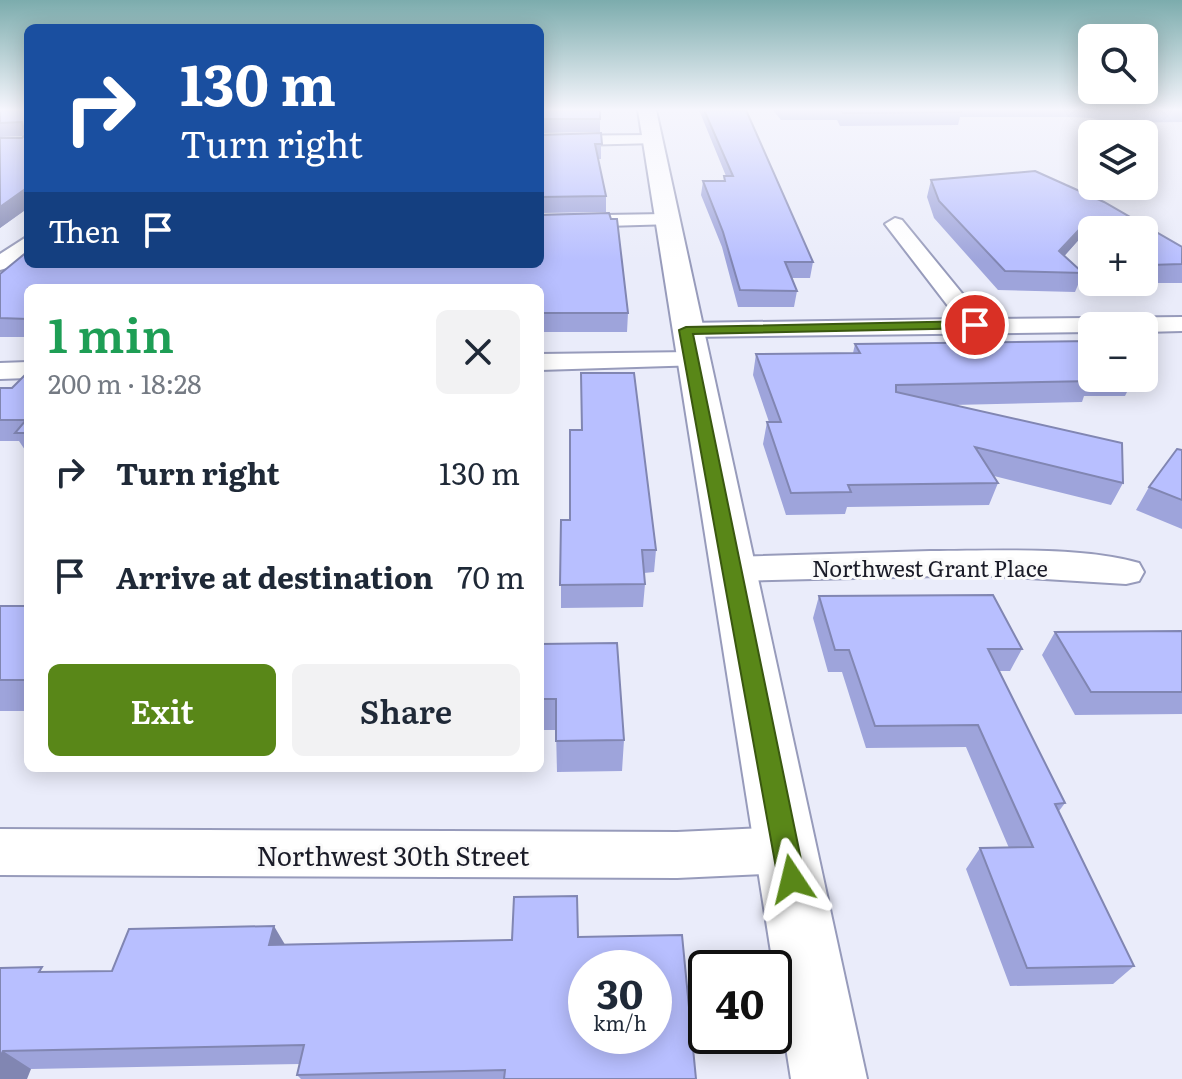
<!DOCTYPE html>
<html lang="en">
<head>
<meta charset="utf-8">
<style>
  body { margin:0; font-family:Literata,serif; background:#f2f2f3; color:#1f2937; height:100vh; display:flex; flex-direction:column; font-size:30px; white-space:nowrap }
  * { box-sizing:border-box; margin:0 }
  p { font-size:26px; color:#747a83 }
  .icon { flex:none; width:44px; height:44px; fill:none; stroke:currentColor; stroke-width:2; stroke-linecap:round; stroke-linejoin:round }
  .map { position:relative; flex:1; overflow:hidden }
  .panel { position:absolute; left:24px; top:284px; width:520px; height:488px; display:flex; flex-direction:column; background:#fff; border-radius:12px; box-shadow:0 4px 20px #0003 }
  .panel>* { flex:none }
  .banner { position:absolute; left:24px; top:24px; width:520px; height:244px; border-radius:12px; box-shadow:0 4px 20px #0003; background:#1a4fa0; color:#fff; overflow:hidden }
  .controls { position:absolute; left:1078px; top:24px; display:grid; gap:16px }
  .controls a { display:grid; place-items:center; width:80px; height:80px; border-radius:12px; background:#fff; box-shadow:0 4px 20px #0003; font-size:40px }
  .speed { position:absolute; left:568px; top:950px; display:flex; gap:16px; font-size:40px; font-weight:700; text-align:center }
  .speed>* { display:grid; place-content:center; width:104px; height:104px; border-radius:50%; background:#fff; box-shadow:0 4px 20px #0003; line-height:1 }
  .speed small { font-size:20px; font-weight:400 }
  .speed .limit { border:4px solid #111; border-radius:12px; background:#fff; color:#111 }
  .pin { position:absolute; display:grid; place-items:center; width:68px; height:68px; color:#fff; margin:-34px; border:4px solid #fff; border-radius:50%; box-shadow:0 2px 8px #0007 }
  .me { position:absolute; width:88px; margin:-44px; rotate:350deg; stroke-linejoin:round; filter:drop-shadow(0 0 6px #0008) }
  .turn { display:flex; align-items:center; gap:28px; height:168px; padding:0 24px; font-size:36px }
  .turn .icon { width:104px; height:104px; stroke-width:2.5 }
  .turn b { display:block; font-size:56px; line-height:68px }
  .then { display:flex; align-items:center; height:76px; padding:0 24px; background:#0003; gap:16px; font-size:30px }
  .round { display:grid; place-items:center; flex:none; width:84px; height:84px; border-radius:12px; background:#f2f2f3 }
  .head { display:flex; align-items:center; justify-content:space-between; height:136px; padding:0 24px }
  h1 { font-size:48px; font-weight:600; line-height:60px; color:#1e9e55 }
  .primary-button { display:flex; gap:16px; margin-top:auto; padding:16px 24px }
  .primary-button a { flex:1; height:92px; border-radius:12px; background:#598718; color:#fff; font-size:32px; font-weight:600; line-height:92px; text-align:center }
  .primary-button a+a { background:#f2f2f3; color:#1f2937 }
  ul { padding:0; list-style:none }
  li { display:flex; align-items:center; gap:24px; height:104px; padding:0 24px }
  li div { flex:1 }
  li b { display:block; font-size:30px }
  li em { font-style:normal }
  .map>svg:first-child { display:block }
</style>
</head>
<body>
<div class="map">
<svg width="1182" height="1079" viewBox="0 0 1182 1079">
  <rect width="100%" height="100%" fill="#eaecfa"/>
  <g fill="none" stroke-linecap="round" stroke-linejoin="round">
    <g stroke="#979bbb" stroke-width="4">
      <path id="minor" d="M651 135 659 140 656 143 540 146V136Z
        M666 214 673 216 676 220 673 224 540 228V216Z
        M895 218 902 220 983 319 1182 317V331L1144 332V326H1092V332L686 337 677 335 674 330 677 325 686 323 958 319 885 224Z
        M28 236V252L7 268 0 270V254Z
        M692 352 701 355 705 360 701 365 540 370V354Z
        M28 362V378L0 379V363Z
        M930 551C993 551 1079 546 1139 563L1144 572 1139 581 1126 584 979 575 733 581 720 578 715 569 720 560 733 557Z
        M787 827 804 834 811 850 804 866 787 873 677 878 0 875V829L677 832Z"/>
    </g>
    <g stroke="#979bbb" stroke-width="4">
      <path id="tertiary" d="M638 110H656L867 1079H791Z"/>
    </g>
    <use href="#minor" fill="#fff" fill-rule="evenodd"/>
    <use href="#tertiary" fill="#fff" fill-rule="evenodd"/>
  </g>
  <path fill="#9ea4db" d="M0 110H28V208L0 228V138H22L24 136 0 137Z
    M540 110H600V132L540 133Z
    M699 110H746L813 262 810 278H792L797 291 794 307H738L722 247 701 195 703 181H724V176H726Z
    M773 110H1182V122L1102 123 1093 118 1072 117H960L958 125 840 126 837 120H781Z
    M601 133V159H598L606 196V212L540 213V135Z
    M1035 171 1182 247V283H1141L1140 282H1144V230H1092V243L1083 235 1064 256 1083 273 1075 292 998 290 934 218 927 197 931 180Z
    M609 213 611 219H617L628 313 627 332H540V288H28V337H0V274L28 251V264H540V215Z
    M1092 341V378H1134L1125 396H1084L1082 402 953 405 1123 483 1111 505 994 476 998 483 989 505 847 507 845 514 786 515 763 444 767 422H769L753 375 756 354 853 353 855 344Z
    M28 372V453H27L19 441H0V388H12Z
    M1182 450V529L1136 510 1149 487Z
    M561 520 656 550 654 572 644 573 645 584 643 607 561 608Z
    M819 596 1022 649 1010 671H999L1065 803 1059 811 1134 966 1113 984 1010 986 966 869 980 848H1009L966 747 866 748 842 672H828L813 618Z
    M0 606H28V711H0Z
    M1182 631V714L1075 715 1042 655 1055 632Z
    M540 644 624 740 622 771 557 772 556 730H540Z
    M578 937 696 1079H301L297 1075 300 1064 31 1069 0 1079V968L48 972 112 971 285 944 512 940Z"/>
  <path fill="#8186b2" d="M28 187V208L0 228V207Z
    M1090 218 1083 235 1052 270 1059 251Z
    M274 926 287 948 269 945Z
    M3 1051 31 1069 27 1079H0V1057Z"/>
  <path fill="#b8bfff" stroke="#8186b2" stroke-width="2" fill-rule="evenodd" d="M0 110H28V187L0 207V138H22L25 135 22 122 0 123Z
    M540 110H600V119H540Z
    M704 110H746L813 262H785L797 291 740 290 723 232 703 181H725L724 176H733Z
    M841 110H958L962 112 843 113Z
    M601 133 602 144H595L606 196 540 197V135Z
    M1035 171 1104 202 1182 247V264L1150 265 1144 260V230H1106L1090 218 1059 251 1083 273 1005 271 939 201 931 180Z
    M609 213 611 219H617L628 313H540V288H28V319L0 318V274L28 251V264H540V215Z
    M1092 341V375H1087L1092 381 896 385V392L1122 443 1123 483 975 447 998 483 848 485 851 492 791 493 767 422H781L756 354 860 353 855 344Z
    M28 372V433H15L26 420H0V388H12Z
    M581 373H634L656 550H642L645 584 560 585 561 520H570V430H582Z
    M1177 449 1182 450V500L1149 487Z
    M993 595 1022 649H988L1065 803 1055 804 1134 966 1027 968 980 848 1033 847 978 725 875 726 849 650H835L819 596Z
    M0 606H28V680H0Z
    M1182 631V692H1091L1055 632Z
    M617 643 624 740 556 741V699H540V644Z
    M577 896 578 937 682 935 696 1079H504L505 1070 297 1075 304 1045 3 1051 0 1057V968L42 967 39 972 112 971 129 929 274 926 269 945 512 940 514 897ZM586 968H654V1036H586Z"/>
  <linearGradient id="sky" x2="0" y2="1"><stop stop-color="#7cacad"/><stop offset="0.42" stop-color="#f6f6fd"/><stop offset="1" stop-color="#f6f6fd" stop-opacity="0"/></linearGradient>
  <rect width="1182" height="261" fill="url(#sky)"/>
  <path fill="#598718" stroke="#3a5810" stroke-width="2" d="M975 321 980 322V328L693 334 805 879 801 888 792 892 782 888 778 879 679 330 686 327Z"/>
  <g text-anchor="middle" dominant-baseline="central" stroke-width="6" stroke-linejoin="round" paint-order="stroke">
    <g font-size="22" fill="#1a1b27" stroke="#fafafa">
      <text x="930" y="567">Northwest Grant Place</text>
    </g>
    <g font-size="26" fill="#1a1b27" stroke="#fafafa">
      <text x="393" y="854">Northwest 30th Street</text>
    </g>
  </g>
</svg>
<div class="controls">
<a><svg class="icon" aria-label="search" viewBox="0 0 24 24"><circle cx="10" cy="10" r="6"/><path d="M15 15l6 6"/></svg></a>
<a><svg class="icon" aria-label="layers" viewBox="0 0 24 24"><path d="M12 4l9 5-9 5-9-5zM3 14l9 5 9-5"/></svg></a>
<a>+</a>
<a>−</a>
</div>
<div class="speed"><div>30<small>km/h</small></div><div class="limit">40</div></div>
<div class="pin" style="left:975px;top:325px;background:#d93025"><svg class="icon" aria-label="arrive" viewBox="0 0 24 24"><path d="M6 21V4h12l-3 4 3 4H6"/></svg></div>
<svg class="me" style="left:792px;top:879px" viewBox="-20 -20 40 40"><path d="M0-17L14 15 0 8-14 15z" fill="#598718" stroke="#fff" stroke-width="4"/></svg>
<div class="banner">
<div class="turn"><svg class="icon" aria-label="right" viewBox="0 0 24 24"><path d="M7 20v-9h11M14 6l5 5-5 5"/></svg><div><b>130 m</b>Turn right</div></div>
<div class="then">Then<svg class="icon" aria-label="arrive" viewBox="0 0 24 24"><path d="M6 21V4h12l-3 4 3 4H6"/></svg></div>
</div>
<section class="panel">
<div class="head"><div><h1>1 min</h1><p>200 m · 18:28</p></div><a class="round"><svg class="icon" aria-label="close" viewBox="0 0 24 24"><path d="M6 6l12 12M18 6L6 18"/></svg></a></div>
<ul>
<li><svg class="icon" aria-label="right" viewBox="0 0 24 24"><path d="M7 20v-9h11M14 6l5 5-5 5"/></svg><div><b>Turn right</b></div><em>130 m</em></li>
<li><svg class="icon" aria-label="arrive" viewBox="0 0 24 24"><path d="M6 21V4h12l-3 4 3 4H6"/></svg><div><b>Arrive at destination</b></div><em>70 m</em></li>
</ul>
<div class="primary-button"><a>Exit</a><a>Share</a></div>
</section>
</div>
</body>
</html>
